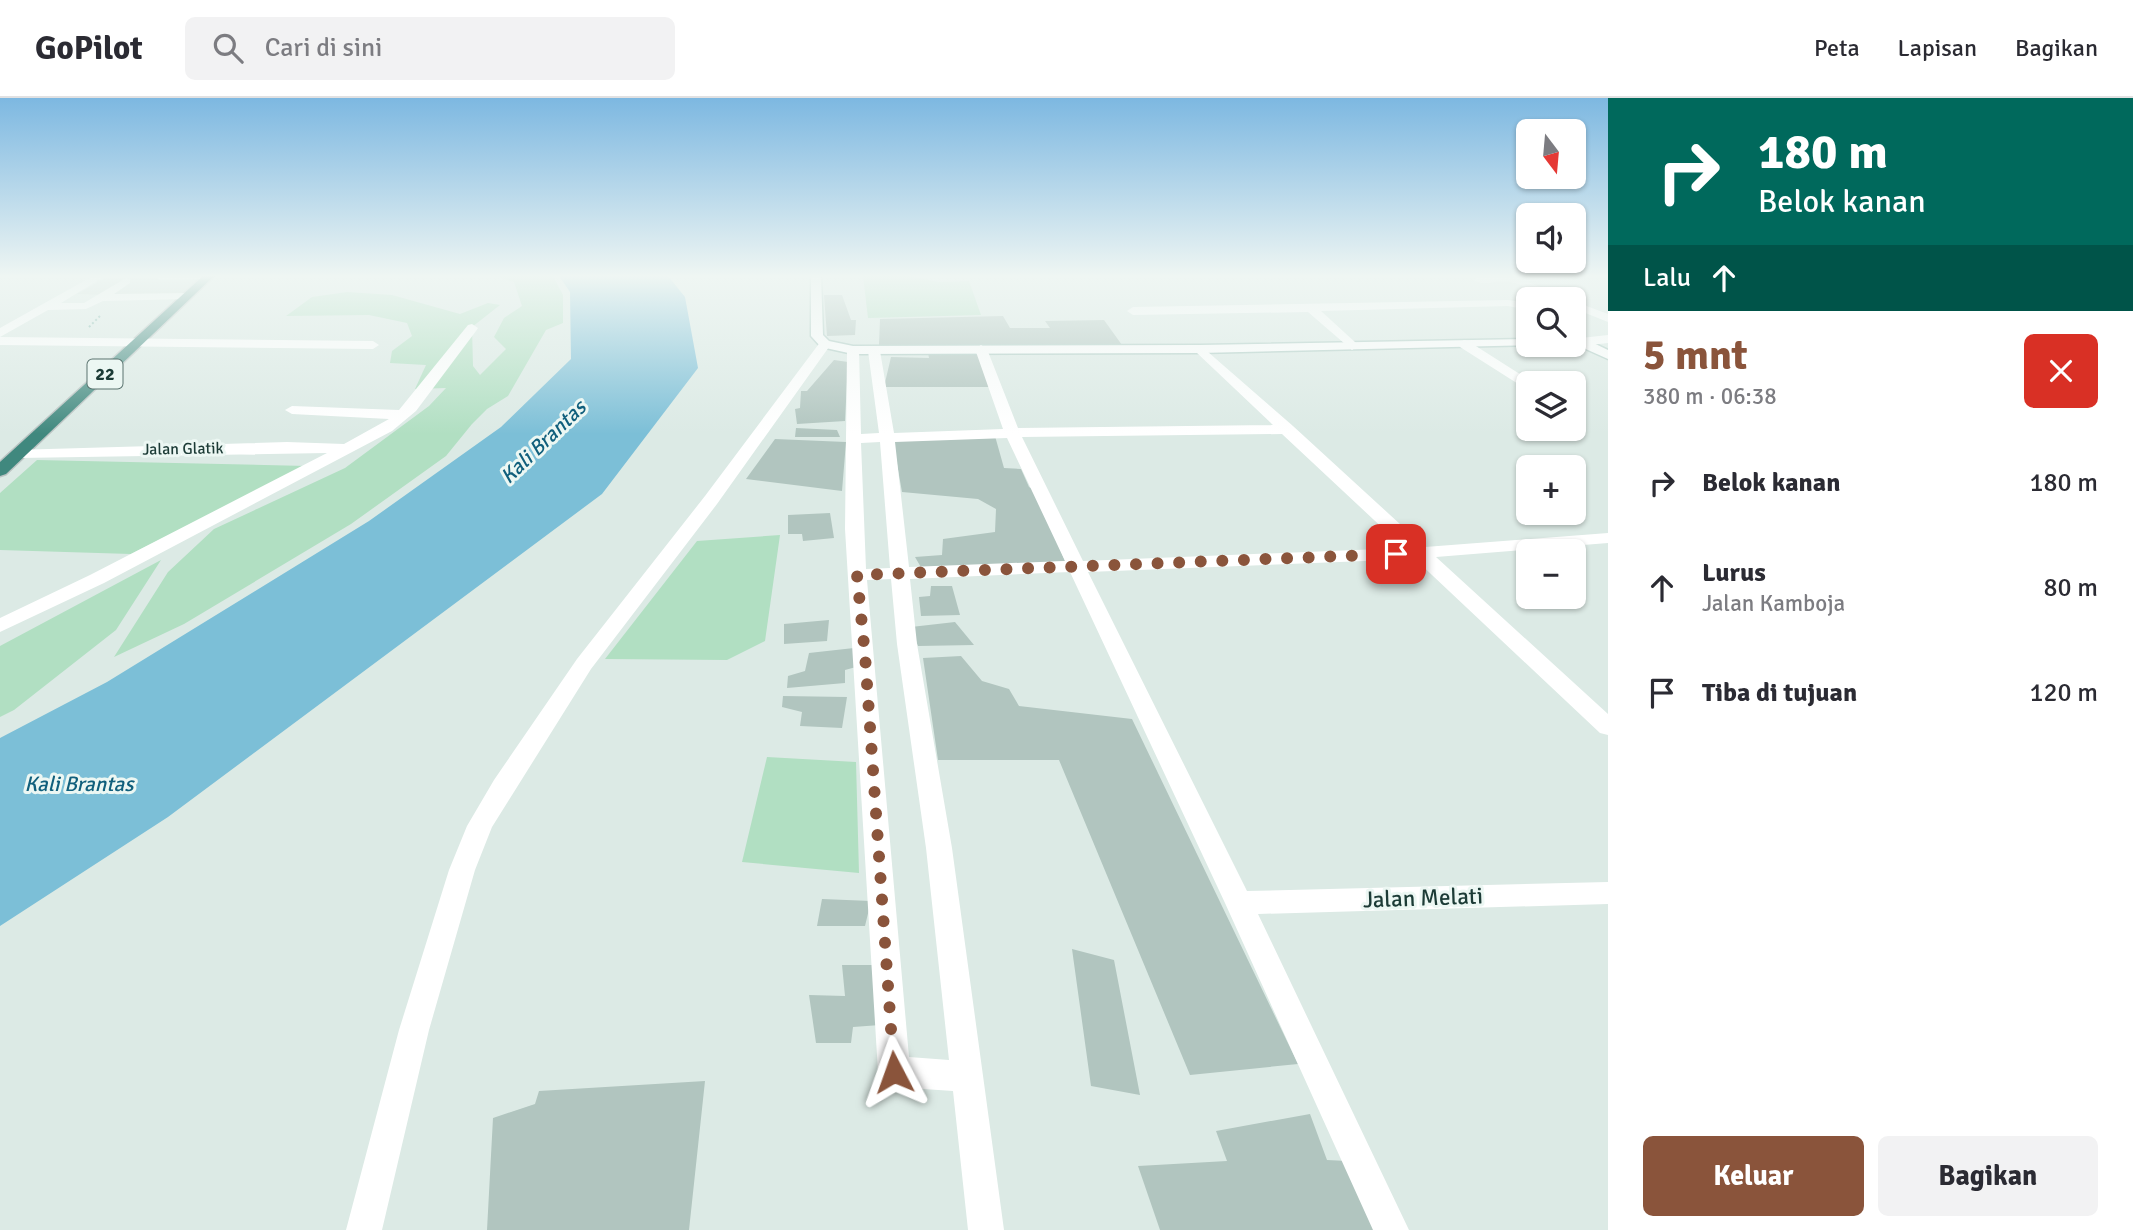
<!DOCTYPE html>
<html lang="id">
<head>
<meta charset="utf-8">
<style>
  body { margin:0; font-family:Signika,sans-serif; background:#f2f2f3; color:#2b2b33; height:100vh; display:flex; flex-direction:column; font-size:26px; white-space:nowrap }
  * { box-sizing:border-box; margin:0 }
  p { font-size:23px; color:#7c7c81 }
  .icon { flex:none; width:38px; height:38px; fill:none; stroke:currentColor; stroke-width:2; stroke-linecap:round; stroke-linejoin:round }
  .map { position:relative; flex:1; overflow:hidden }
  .panel { display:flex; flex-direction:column; background:#fff; width:525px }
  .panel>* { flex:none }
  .hud { background:#00695c; color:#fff; overflow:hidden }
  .needle { width:46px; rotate:164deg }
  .controls { position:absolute; left:1516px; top:21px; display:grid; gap:14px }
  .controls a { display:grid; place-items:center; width:70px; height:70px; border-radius:10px; background:#fff; box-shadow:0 2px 5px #0004; font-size:35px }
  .pin { position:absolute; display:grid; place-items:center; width:60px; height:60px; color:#fff; margin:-30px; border-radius:14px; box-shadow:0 4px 10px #0006 }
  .me { position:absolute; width:77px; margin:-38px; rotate:356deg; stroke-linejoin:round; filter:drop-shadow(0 0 5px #0008) }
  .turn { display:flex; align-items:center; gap:24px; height:147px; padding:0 35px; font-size:32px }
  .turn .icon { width:91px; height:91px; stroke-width:2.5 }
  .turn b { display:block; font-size:49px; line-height:60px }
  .then { display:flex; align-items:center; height:66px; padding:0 35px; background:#0003; gap:14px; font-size:26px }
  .round { display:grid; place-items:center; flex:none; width:74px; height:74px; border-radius:10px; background:#f2f2f3 }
  .headline { display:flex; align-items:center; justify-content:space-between; height:119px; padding:0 35px }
  h1 { font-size:42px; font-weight:700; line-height:52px; color:#8a543b }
  .primary-button { display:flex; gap:14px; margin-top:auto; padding:14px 35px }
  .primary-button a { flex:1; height:80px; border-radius:10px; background:#8a543b; color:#fff; font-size:28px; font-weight:700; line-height:80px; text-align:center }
  .primary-button a+a { background:#f2f2f3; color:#2b2b33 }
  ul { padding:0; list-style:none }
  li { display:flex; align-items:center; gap:21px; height:105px; padding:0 35px }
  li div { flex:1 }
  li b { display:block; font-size:26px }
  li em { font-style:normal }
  header { display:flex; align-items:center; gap:42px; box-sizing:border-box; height:98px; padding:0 35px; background:#fff; border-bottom:2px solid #e1e1e2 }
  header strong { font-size:33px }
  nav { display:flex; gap:38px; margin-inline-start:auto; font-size:24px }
  .search { width:490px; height:63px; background:#f2f2f3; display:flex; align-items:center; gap:18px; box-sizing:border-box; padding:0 24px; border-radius:10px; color:#7c7c81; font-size:26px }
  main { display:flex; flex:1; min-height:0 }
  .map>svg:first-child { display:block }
</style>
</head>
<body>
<header>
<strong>GoPilot</strong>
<div class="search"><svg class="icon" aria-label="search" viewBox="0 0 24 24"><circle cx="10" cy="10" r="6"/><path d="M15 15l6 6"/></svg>Cari di sini</div>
<nav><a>Peta</a><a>Lapisan</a><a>Bagikan</a></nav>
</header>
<main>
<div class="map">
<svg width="1608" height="1132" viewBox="0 0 1608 1132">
  <rect width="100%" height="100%" fill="#dceae5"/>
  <path fill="#cadad4" d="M109 178H204L179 199 77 196Z"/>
  <path fill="#b1dfc2" d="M495 178H553L563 197V225L546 232 508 298 487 311 472 326 446 358 351 426 184 526 114 559 168 474 214 431 345 370 429 308 446 290 415 291 426 267 390 265 392 253 412 238 407 225 369 217 286 218 312 199 347 194 392 197 460 216 488 205 500 207 472 229 473 268 480 277 506 251 494 239 504 220 522 208 514 184Z
    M863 178H909L939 184 969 183 981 217 868 220Z
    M37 362 307 368 131 456 0 452V395Z
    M780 437 765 543 727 562 605 561 697 443Z
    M161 462 116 532 14 612 0 619V548Z
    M767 659 856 664 859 775 742 764Z"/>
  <path fill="#7cbfd7" d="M559 178H668L685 199 698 270 602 396 168 719 0 828V640L107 584 369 423 501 329 571 261 570 194Z"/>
  <path fill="#b1c5bf" d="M824 197H842L851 222H856L855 237 827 238Z
    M1003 218 1010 230H1050L1045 223 1104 222 1122 247H879L880 221Z
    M928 255H978L991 289H884L891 259 929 260Z
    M834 262 848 264 845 323 797 326 795 311 800 310 801 293H807Z
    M796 330 837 332 840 339H795Z
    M995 338 1004 370 1021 371 1029 389 1036 393 1065 463 922 471 915 459 942 457 943 441 995 434 996 411 978 401 902 394 893 343Z
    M775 341 846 344 842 393 746 381Z
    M830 415 834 440 803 443 802 436H788V417Z
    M931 488H952L960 517 921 518 919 499 930 498Z
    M829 522 827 543 784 546V526Z
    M955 524 974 547 918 548 911 529Z
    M854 550 856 569 845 572V585L787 590 788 578 805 573 809 555Z
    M961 558 982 583 1009 591 1019 608 1132 621 1298 966 1190 977 1059 662H938L923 560Z
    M783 598 847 599 842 630 800 628 802 614 782 609Z
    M822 801 871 803 865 828H817Z
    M1072 851 1114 862 1140 997 1091 988Z
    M842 867H874L880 927 853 929 851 945H816L809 897 845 898Z
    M705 983 689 1132H487L493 1020 535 1006 539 993Z
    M1310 1016 1327 1062 1347 1063 1381 1132H1160L1138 1068 1227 1063 1216 1033Z"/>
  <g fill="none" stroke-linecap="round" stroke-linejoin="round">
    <g stroke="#aecbc4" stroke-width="3">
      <path id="secondary" d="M811 178H821L823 237 829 243 853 248 1200 247 1528 241V247H1533L1200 255 853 256 821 249 811 238Z
        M1573 240 1585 241 1608 252V261L1579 248 1569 247H1573Z"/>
    </g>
    <g stroke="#bbc4c3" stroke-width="3">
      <path id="trunk" d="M203 178H214L6 376 0 378V364Z"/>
    </g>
    <path stroke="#78b2a6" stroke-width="2" stroke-dasharray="2 2.5" stroke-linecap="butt" d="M89 229 101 217"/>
    <path fill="#fff" fill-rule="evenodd" d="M93 178H105L61 205H84L126 180 130 181V185L114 196 187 195 193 198 187 201 103 203 86 211 48 212 0 239V230Z
      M155 178H213L208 181 160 182Z
      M1499 178H1564L1559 181 1526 183 1568 201C1546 202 1529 188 1511 184 1499 181 1484 189 1474 182L1479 179Z
      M1508 202 1528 205V212L1508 208 1321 213 1356 245 1358 248 1352 252 1308 214 1133 217 1127 213 1133 209Z
      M1573 203 1608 216V224L1573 210Z
      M472 226 478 230 476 233 416 313 392 333 104 485 0 534V520L90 477 327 355 19 360 14 358 11 355 14 352 287 344 344 346 389 321 292 316 285 312 292 308 399 312 468 227Z
      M1608 237V245L1581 248 1575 244 1581 240Z
      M0 239 373 243 379 247 373 251 0 247Z
      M825 242 829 243V249L717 406 591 571 492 729 475 772 429 932 382 1132H346L399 932 449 772 467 728 494 682 577 561 705 398 821 243Z
      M1464 242 1468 243 1534 285H1528V290L1523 289 1460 249 1458 246Z
      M981 247 987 251 1018 330 1273 327 1196 254V248L1200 247 1293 328 1425 449 1608 435V445L1436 459 1608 616V637L1600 635 1415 461 1088 474 1247 793 1608 784V806L1258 816 1409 1132H1373L1225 805 1070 474 910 481 917 546 952 750 1004 1132H968L953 993 894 989 883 985 878 974 845 431 847 252 853 248 859 252 861 336 879 335 868 253 874 249 880 253 894 335 1003 331 975 251ZM1282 336 1404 450 1083 463 1022 339ZM1007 340 1065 463 909 469 895 344ZM880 344 890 470 866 471 861 345ZM891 481 897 546 926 750 949 962 909 959 867 482Z"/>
    <use href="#secondary" fill="#fff" fill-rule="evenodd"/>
    <use href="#trunk" fill="#40887e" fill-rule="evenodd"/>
  </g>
  <linearGradient id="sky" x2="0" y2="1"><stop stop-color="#7db8e1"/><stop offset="0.53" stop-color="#eff6f3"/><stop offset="1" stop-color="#eff6f3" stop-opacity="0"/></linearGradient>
  <rect width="1608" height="336" fill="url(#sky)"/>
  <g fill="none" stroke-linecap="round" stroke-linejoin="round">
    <path stroke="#8a543b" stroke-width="12" stroke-dasharray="0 21.6" d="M894 974 865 557 857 477 1396 456"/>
  </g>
  <g text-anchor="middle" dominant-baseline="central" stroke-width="6" stroke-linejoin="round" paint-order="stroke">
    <g font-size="16" fill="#1c3b36" stroke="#ecf7f3">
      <text transform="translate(183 351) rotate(-1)">Jalan Glatik</text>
    </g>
    <rect fill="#ecf7f3" stroke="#5a736f" stroke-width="2" x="87.5" y="261.5" width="35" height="29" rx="5"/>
    <g font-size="18" font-weight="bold" fill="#1c3b36">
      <text x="105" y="276">22</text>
    </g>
    <g font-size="21" font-style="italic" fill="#105f7c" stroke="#ecf7f3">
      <text transform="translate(543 344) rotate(-44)">Kali Brantas</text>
      <text x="79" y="686">Kali Brantas</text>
    </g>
    <g font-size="23" fill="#1c3b36" stroke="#ecf7f3">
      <text transform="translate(1423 800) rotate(-2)">Jalan Melati</text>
    </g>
  </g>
</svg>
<div class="controls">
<a><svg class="needle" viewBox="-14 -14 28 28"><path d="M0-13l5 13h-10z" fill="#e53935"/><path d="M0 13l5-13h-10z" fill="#7c7c81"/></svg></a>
<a><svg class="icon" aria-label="sound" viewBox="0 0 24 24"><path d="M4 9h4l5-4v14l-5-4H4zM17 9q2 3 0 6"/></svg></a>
<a><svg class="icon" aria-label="search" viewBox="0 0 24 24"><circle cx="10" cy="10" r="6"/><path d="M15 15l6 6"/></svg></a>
<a><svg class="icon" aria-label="layers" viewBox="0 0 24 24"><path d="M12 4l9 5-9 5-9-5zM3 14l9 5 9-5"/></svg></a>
<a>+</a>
<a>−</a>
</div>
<div class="pin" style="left:1396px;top:456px;background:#d93025"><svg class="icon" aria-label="arrive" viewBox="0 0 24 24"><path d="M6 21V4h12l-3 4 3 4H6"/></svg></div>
<svg class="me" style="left:894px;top:974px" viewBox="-20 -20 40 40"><path d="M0-17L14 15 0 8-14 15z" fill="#8a543b" stroke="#fff" stroke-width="4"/></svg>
</div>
<section class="panel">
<div class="hud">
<div class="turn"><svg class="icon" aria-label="right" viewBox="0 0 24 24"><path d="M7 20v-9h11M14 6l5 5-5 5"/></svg><div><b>180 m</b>Belok kanan</div></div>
<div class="then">Lalu<svg class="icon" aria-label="ahead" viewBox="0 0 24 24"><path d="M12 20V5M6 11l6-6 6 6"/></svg></div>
</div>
<div class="headline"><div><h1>5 mnt</h1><p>380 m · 06:38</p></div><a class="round" style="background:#d93025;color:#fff"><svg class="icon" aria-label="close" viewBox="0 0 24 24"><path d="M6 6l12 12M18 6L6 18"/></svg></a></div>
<ul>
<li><svg class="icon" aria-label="right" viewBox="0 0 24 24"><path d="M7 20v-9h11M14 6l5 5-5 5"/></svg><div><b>Belok kanan</b></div><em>180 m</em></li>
<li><svg class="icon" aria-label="ahead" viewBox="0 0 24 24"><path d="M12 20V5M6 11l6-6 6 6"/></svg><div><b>Lurus</b><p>Jalan Kamboja</p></div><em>80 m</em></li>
<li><svg class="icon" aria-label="arrive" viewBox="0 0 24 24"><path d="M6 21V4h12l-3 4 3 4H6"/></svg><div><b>Tiba di tujuan</b></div><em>120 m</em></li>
</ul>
<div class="primary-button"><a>Keluar</a><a>Bagikan</a></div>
</section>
</main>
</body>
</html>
